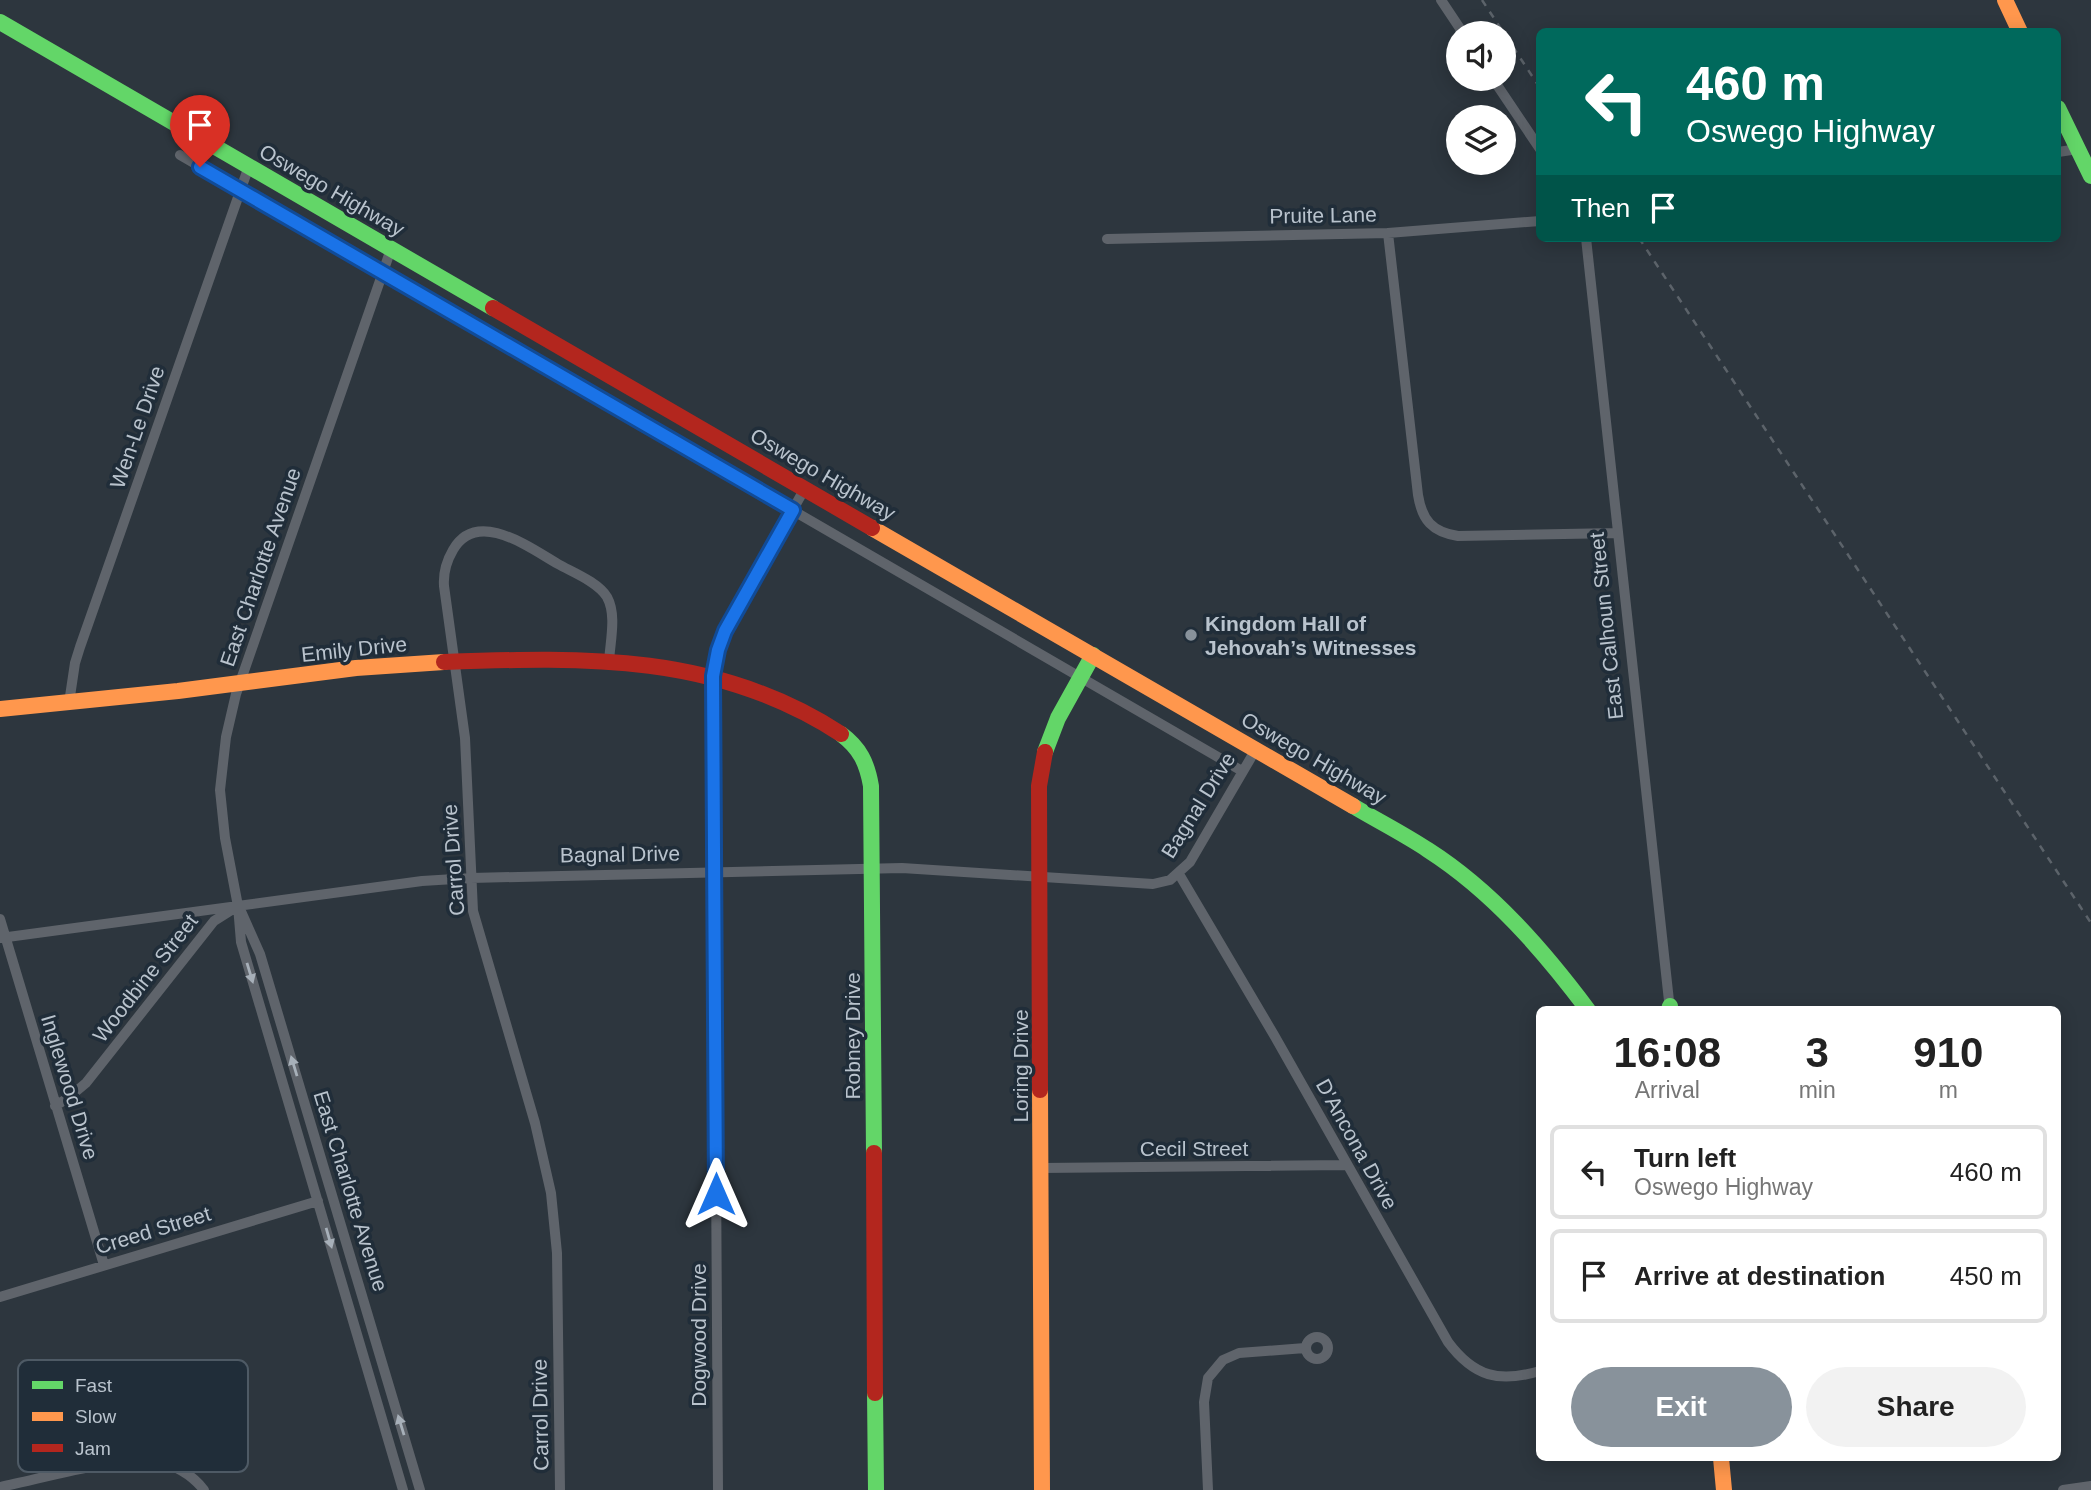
<!DOCTYPE html>
<html lang="en">
<head>
<meta charset="utf-8">
<style>
  body { margin:0; font-family:Arial,sans-serif; background:#f2f2f2; color:#222; height:100vh; display:flex; flex-direction:column; font-size:26px; white-space:nowrap }
  * { box-sizing:border-box; margin:0 }
  p { font-size:23px; color:#767676 }
  .icon { flex:none; width:38px; height:38px; fill:none; stroke:currentColor; stroke-width:2; stroke-linecap:round; stroke-linejoin:round }
  .map { position:relative; flex:1; overflow:hidden }
  .sheet { position:absolute; left:1536px; top:1006px; width:525px; height:455px; display:flex; flex-direction:column; background:#fff; border-radius:10px; box-shadow:0 4px 18px #0003 }
  .sheet>* { flex:none }
  .guide { position:absolute; left:1536px; top:28px; width:525px; height:214px; border-radius:10px; box-shadow:0 4px 18px #0003; background:#00695c; color:#fff; overflow:hidden }
  .fabs { position:absolute; left:1446px; top:21px; display:grid; gap:14px }
  .fabs a { display:grid; place-items:center; width:70px; height:70px; border-radius:50%; background:#fff; box-shadow:0 4px 18px #0003; font-size:35px }
  .pin { position:absolute; display:grid; place-items:center; width:60px; height:60px; color:#fff; margin:-72px -30px; border-radius:50% 50% 50% 0; rotate:-45deg; box-shadow:0 0 7px #0007 }
  .pin .icon { rotate:45deg }
  .me { position:absolute; width:77px; margin:-38px; rotate:0deg; stroke-linejoin:round; filter:drop-shadow(0 0 5px #0008) }
  .turn { display:flex; align-items:center; gap:24px; height:147px; padding:0 35px; font-size:32px }
  .turn .icon { width:91px; height:91px; stroke-width:2.5 }
  .turn b { display:block; font-size:49px; line-height:60px }
  .then { display:flex; align-items:center; height:66px; padding:0 35px; background:#0003; gap:14px; font-size:26px }
  .eta { display:flex; justify-content:space-evenly; align-items:center; height:119px; text-align:center }
  .eta b { font-size:42px; font-weight:800; line-height:49px }
  .button { display:flex; gap:14px; margin-top:auto; padding:14px 35px }
  .button a { flex:1; height:80px; border-radius:42px; background:#88929b; color:#fff; font-size:28px; font-weight:800; line-height:80px; text-align:center }
  .button a+a { background:#f2f2f2; color:#222 }
  ul { padding:0; list-style:none }
  li { display:flex; align-items:center; gap:21px; height:94px; margin:0 14px 10px; padding:0 21px; border:4px solid #e0e0e0; border-radius:10px }
  li div { flex:1 }
  li b { display:block; font-size:26px }
  li em { font-style:normal }
  .map>svg:first-child { display:block }
</style>
</head>
<body>
<div class="map">
<svg width="2091" height="1490" viewBox="0 0 2091 1490">
  <rect width="100%" height="100%" fill="#2d363e"/>
  <g fill="none" stroke-linecap="round" stroke-linejoin="round">
    <path stroke="#5f646b" stroke-width="10" d="M1441 0 1463 33
      M1493 79 1540 149
      M2058 152 2078 149
      M180 155 1242 771
      M1388 233 1418 495C1422 520 1432 532 1458 536L1617 533
      M1586 238 1670 1010
      M1107 239 1388 233 1540 221
      M391 249 236 694 226 737 220 790 225 838 238 906 241 942 403 1490
      M69 703 75 663 80 647 249 166
      M1179 874 1274 1035 1448 1342C1474 1377 1499 1383 1540 1371
      M240 909 260 954 420 1490
      M0 919 104 1265
      M0 938 422 881 471 878 902 868 1153 884 1170 880 1190 862 1256 749
      M55 1106 68 1098 86 1083 214 921 233 909
      M1041 1168 1347 1165
      M0 1297 318 1201
      M1306 1348a11 11 0 1 1 22 0a11 11 0 1 1-22 0Z
      M0 1487C41 1479 120 1455 159 1462 177 1466 193 1476 204 1490
      M560 1490 557 1253 551 1193 535 1123 473 911 465 738 444 586C443 572 446 562 453 550 477 508 530 548 558 564 572 572 598 582 607 597 617 615 610 642 609 662
      M718 1490 713 676 718 650 725 631 805 488
      M1208 1490 1204 1402 1208 1378 1223 1360 1239 1353 1305 1348
      M2063 1490 2091 1486"/>
    <path stroke="#63d668" stroke-width="16" d="M0 22 493 308
      M2058 108 2091 176
      M841 734C860 748 867 763 871 786L874 1153
      M1045 752 1058 718 1093 655
      M1353 806C1378 821 1404 834 1428 850 1492 891 1543 950 1588 1010
      M1669 1010 1670 1006
      M875 1393 876 1490"/>
    <path stroke="#ff974d" stroke-width="16" d="M2005 0 2020 32
      M872 528 1353 806
      M0 709 178 691 356 668 444 662
      M1040 1090 1042 1490
      M1721 1458 1724 1490"/>
    <path stroke="#b3261e" stroke-width="16" d="M493 308 872 528
      M444 662C586 657 717 653 841 734
      M1040 1090 1039 786 1045 752
      M874 1153 875 1393"/>
    <path stroke="#5c636a" stroke-width="2.5" stroke-dasharray="7 7" stroke-linecap="butt" d="M1482 0 1540 88
      M1639 238 2091 923"/>
  </g>
  <defs><path id="oneway-solid" d="M-6-.8H1V-3.2L6.5 0L1 3.2V.8H-6Z" transform="scale(1.75)"/></defs>
  <g fill="#a7b0b9">
    <use href="#oneway-solid" transform="translate(250 973) rotate(73)"/>
    <use href="#oneway-solid" transform="translate(294 1066) rotate(-107)"/>
    <use href="#oneway-solid" transform="translate(329 1238) rotate(74)"/>
    <use href="#oneway-solid" transform="translate(401 1425) rotate(-107)"/>
  </g>
  <g fill="none" stroke-linecap="round" stroke-linejoin="round">
    <g stroke="#114b97" stroke-width="18">
      <path id="route" d="M200 167 793 510 725 631 718 650 713 676 716 1194"/>
    </g>
    <use href="#route" stroke="#1a73e8" stroke-width="12"/>
  </g>
  <circle fill="#88929b" stroke="#202d39" stroke-width="2.5" cx="1191" cy="635" r="7"/>
  <g text-anchor="middle" dominant-baseline="central" stroke-width="7" stroke-linejoin="round" paint-order="stroke">
    <g font-size="21" fill="#b9c3cd" stroke="#202d39">
      <text transform="translate(332 190) rotate(30)">Oswego Highway</text>
      <text transform="translate(1323 215) rotate(-1)">Pruite Lane</text>
      <text transform="translate(137 427) rotate(-71)">Wen-Le Drive</text>
      <text transform="translate(823 474) rotate(30)">Oswego Highway</text>
      <text transform="translate(260 567) rotate(-71)">East Charlotte Avenue</text>
      <text transform="translate(1606 626) rotate(-96)">East Calhoun Street</text>
      <text transform="translate(354 649) rotate(-6)">Emily Drive</text>
      <text transform="translate(1314 758) rotate(30)">Oswego Highway</text>
      <text transform="translate(1198 805) rotate(-58)">Bagnal Drive</text>
      <text transform="translate(620 854) rotate(-1)">Bagnal Drive</text>
      <text transform="translate(453 860) rotate(-94)">Carrol Drive</text>
      <text transform="translate(145 978) rotate(-52)">Woodbine Street</text>
      <text transform="translate(852 1036) rotate(-90)">Robney Drive</text>
      <text transform="translate(1020 1066) rotate(-90)">Loring Drive</text>
      <text transform="translate(70 1087) rotate(73)">Inglewood Drive</text>
      <text transform="translate(1357 1144) rotate(61)">D'Ancona Drive</text>
      <text x="1194" y="1148">Cecil Street</text>
      <text transform="translate(351 1191) rotate(73)">East Charlotte Avenue</text>
      <text transform="translate(153 1230) rotate(-17)">Creed Street</text>
      <text transform="translate(698 1335) rotate(-90)">Dogwood Drive</text>
      <text transform="translate(540 1415) rotate(-91)">Carrol Drive</text>
    </g>
    <g font-size="21" font-weight="bold" fill="#b9c3cd" stroke="#202d39" text-anchor="start">
      <text x="1205" y="623">Kingdom Hall of<tspan x="1205" dy="24">Jehovah’s Witnesses</tspan></text>
    </g>
  </g>
  <rect x="18" y="1360" width="230" height="112" rx="10" fill="#202d39" stroke="#4e5a65" stroke-width="2"/>
  <rect x="32" y="1381" width="31" height="8" fill="#63d668"/>
  <rect x="32" y="1412" width="31" height="9" fill="#ff974d"/>
  <rect x="32" y="1444" width="31" height="8" fill="#b3261e"/>
  <g font-size="19" fill="#b9c3cd">
    <text x="75" y="1392">Fast</text>
    <text x="75" y="1423">Slow</text>
    <text x="75" y="1455">Jam</text>
  </g>
</svg>
<div class="fabs">
<a><svg class="icon" aria-label="sound" viewBox="0 0 24 24"><path d="M4 9h4l5-4v14l-5-4H4zM17 9q2 3 0 6"/></svg></a>
<a><svg class="icon" aria-label="layers" viewBox="0 0 24 24"><path d="M12 4l9 5-9 5-9-5zM3 14l9 5 9-5"/></svg></a>
</div>
<div class="pin" style="left:200px;top:167px;background:#d93025"><svg class="icon" aria-label="arrive" viewBox="0 0 24 24"><path d="M6 21V4h12l-3 4 3 4H6"/></svg></div>
<svg class="me" style="left:716px;top:1194px" viewBox="-20 -20 40 40"><path d="M0-17L14 15 0 8-14 15z" fill="#1a73e8" stroke="#fff" stroke-width="4"/></svg>
<div class="guide">
<div class="turn"><svg class="icon" aria-label="left" viewBox="0 0 24 24"><path d="M17 20v-9H6M10 6l-5 5 5 5"/></svg><div><b>460 m</b>Oswego Highway</div></div>
<div class="then">Then<svg class="icon" aria-label="arrive" viewBox="0 0 24 24"><path d="M6 21V4h12l-3 4 3 4H6"/></svg></div>
</div>
<section class="sheet">
<div class="eta">
<div><b>16:08</b><p>Arrival</p></div>
<div><b>3</b><p>min</p></div>
<div><b>910</b><p>m</p></div>
</div>
<ul>
<li><svg class="icon" aria-label="left" viewBox="0 0 24 24"><path d="M17 20v-9H6M10 6l-5 5 5 5"/></svg><div><b>Turn left</b><p>Oswego Highway</p></div><em>460 m</em></li>
<li><svg class="icon" aria-label="arrive" viewBox="0 0 24 24"><path d="M6 21V4h12l-3 4 3 4H6"/></svg><div><b>Arrive at destination</b></div><em>450 m</em></li>
</ul>
<div class="button"><a>Exit</a><a>Share</a></div>
</section>
</div>
</body>
</html>
